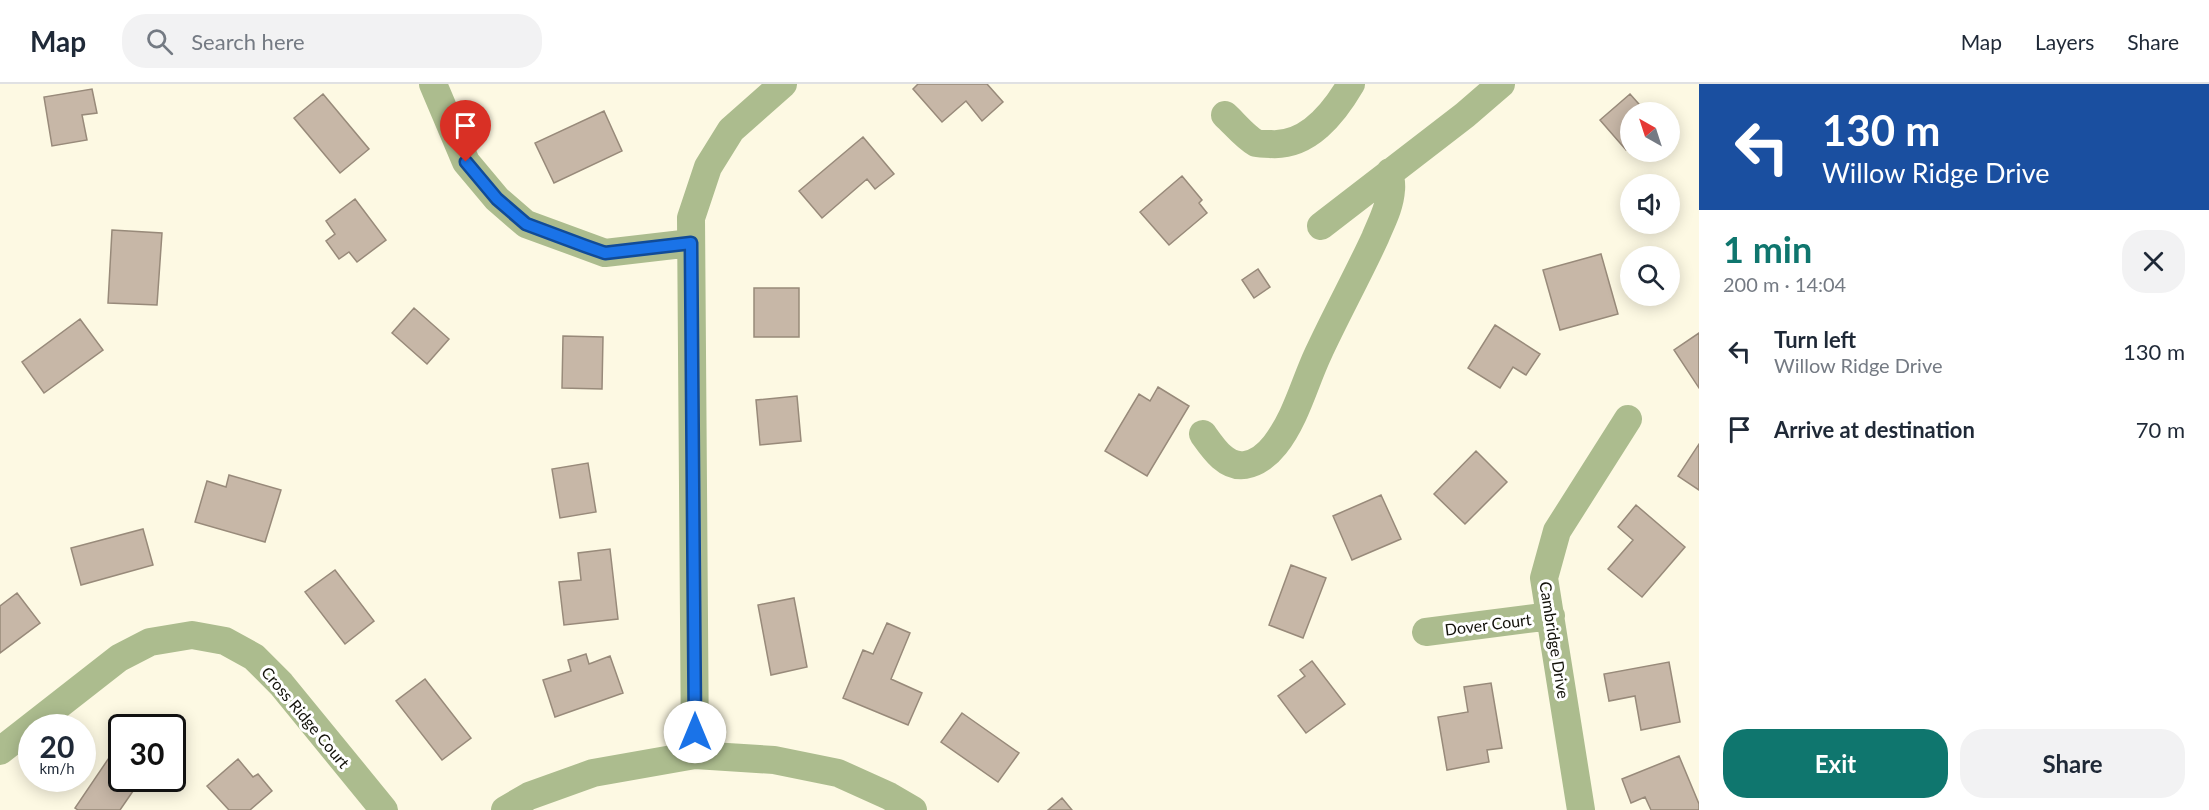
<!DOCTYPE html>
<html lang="en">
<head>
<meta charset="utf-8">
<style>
  body { margin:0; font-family:Lato,sans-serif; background:#f2f2f3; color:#1f2937; height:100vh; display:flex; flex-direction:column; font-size:22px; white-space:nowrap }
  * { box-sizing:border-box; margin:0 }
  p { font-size:20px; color:#747a83 }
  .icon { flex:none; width:33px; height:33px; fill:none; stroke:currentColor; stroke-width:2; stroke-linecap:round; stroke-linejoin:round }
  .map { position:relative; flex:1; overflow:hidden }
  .panel { display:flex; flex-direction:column; background:#fff; width:510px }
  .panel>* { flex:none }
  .guide { background:#1a4fa0; color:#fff; overflow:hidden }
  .needle { width:39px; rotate:321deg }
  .controls { position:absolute; left:1620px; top:18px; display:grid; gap:12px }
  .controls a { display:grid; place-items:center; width:60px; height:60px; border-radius:50%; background:#fff; box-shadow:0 3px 15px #0003; font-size:30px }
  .speed { position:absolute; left:18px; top:630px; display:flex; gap:12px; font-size:30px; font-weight:700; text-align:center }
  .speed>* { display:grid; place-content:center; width:78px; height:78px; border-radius:50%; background:#fff; box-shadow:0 3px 15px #0003; line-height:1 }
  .speed small { font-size:15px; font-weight:400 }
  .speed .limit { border:3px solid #111; border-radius:9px; background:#fff; color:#111 }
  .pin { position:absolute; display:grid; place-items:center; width:51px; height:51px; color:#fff; margin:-62px -26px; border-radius:50% 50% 50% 0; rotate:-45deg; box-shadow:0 0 6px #0007 }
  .pin .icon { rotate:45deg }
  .me { position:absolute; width:66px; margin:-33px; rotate:0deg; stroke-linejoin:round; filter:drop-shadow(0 0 4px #0008) }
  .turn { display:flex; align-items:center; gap:21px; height:126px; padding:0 24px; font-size:27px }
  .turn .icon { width:78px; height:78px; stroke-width:2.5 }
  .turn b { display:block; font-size:42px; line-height:51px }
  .round { display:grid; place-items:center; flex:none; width:63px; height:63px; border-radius:24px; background:#f2f2f3 }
  .overview { display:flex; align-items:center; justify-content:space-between; height:102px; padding:0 24px }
  h1 { font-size:36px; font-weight:700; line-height:45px; color:#0f766e }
  .button { display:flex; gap:12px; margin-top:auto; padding:12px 24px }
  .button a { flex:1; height:69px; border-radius:24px; background:#0f766e; color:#fff; font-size:24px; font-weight:700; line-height:69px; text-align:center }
  .button a+a { background:#f2f2f3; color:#1f2937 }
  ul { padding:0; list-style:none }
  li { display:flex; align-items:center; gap:18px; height:78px; padding:0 24px }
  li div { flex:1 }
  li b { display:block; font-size:22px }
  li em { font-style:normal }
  header { display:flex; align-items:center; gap:36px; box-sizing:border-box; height:84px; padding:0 30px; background:#fff; border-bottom:2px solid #e0e1e3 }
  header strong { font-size:28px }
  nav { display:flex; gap:33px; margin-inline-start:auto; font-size:21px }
  .search { width:420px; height:54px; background:#f2f2f3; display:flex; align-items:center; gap:15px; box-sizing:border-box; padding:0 21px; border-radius:24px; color:#747a83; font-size:22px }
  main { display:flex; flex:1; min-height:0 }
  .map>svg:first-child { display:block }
</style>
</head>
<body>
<header>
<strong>Map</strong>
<div class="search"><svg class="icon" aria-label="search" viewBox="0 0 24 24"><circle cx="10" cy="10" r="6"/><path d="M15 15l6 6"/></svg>Search here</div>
<nav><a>Map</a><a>Layers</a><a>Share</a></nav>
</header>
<main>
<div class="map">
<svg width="1699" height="726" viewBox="0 0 1699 726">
  <rect width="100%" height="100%" fill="#fdf9e3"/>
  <path fill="#c7b7a7" stroke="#988a7a" stroke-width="1.5" d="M918 0H987L1003 18 982 37 966 17 942 38 913 5Z
    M92 5 97 29 82 31 87 56 52 62 44 13Z
    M323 10 369 65 340 89 294 34Z
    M1630 10 1646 28H1630V62L1626 66 1600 36Z
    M604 27 622 67 554 99 535 59Z
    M863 53 894 90 875 105 867 95 822 134 799 107Z
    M1182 92 1202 116 1199 119 1207 129 1169 161 1140 128Z
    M355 115 386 156 357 178 349 168 339 175 326 157 335 150 326 137Z
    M112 146 162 149 157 221 108 219Z
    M1601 170 1618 230 1560 246 1543 186Z
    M1258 185 1270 203 1254 214 1242 196Z
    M754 204H799V253H754Z
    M414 224 449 255 427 280 392 249Z
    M80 235 103 266 44 309 22 278Z
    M1495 241 1540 270 1526 291 1513 283 1500 304 1468 284Z
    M1699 249V304L1674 266Z
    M563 252 603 253 602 305 562 304Z
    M1158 303 1189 322 1147 392 1105 367 1139 310 1150 317Z
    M797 312 801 357 760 361 756 316Z
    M1699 360V406L1678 392Z
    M1476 367 1507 398 1465 440 1434 410Z
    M588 379 596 428 560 434 552 385Z
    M229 391 281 406 265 458 195 438 207 397 226 403Z
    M1381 411 1401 455 1352 476 1333 432Z
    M1636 421 1685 463 1642 513 1608 485 1633 456 1618 443Z
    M143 445 153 481 81 501 71 464Z
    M610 465 618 535 564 541 559 498 581 496 578 469Z
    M1291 481 1326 494 1303 554 1269 541Z
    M335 486 374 537 345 560 305 508Z
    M17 509 40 539 0 569V522Z
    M794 514 807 583 771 591 758 521Z
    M887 539 910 549 891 595 922 609 908 641 843 614 863 566 873 570Z
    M586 570 589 580 610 572 623 609 555 633 543 596 571 587 568 576Z
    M1312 577 1345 620 1306 649 1278 612 1305 592 1300 586Z
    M1669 578 1680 638 1641 646 1635 612 1609 617 1604 590Z
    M425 595 471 654 442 676 396 617Z
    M1491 599 1502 664 1487 666 1489 678 1447 686 1438 633 1468 628 1464 603Z
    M962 629 1019 669 998 698 941 658Z
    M115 665 122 670V694H142L120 726H78L75 724Z
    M1679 672 1699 720V726H1651L1645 713 1631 719 1622 695Z
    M238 675 253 693 258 690 272 707 250 726H229L207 702Z
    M1062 714 1072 726H1048Z"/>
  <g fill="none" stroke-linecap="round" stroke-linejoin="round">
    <path stroke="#acbc8e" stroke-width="28" d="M433 0 466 78 497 115 526 140 605 169 691 159
      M1225 31C1234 39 1245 53 1256 59 1260 60 1266 60 1270 60 1308 63 1334 29 1351 0
      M1321 142 1465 31 1501 0
      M1203 350C1213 364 1226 384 1245 381 1257 379 1268 370 1275 361 1296 334 1304 300 1318 270 1336 231 1357 193 1375 154 1381 139 1390 123 1391 106 1392 100 1390 94 1390 88
      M1426 548 1551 532
      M0 667 119 574 150 558 192 551 225 557 254 573 281 600 384 726
      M695 671 691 134 708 83 731 46 783 0
      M505 726 529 712 593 689 695 671 774 676 838 689 889 712 913 726
      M1581 726 1544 494 1557 447 1628 335"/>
  </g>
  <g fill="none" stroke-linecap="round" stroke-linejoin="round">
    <g stroke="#114b97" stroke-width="15">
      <path id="route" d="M466 78 497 115 526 140 585 162 605 169 691 159 695 648"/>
    </g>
    <use href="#route" stroke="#1a73e8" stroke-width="10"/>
  </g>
  <g text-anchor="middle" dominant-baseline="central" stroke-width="6" stroke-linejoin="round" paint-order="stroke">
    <g font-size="16" fill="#121109" stroke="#fff">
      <text transform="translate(1488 540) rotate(-7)">Dover Court</text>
      <text transform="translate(1555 556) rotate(81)">Cambridge Drive</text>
      <text transform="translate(306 633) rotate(50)">Cross Ridge Court</text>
    </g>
  </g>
</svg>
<div class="controls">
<a><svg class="needle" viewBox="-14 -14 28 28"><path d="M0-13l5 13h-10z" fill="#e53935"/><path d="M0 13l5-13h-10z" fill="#747a83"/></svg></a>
<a><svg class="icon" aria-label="sound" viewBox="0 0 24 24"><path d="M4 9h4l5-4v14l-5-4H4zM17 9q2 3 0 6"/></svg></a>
<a><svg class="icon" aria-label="search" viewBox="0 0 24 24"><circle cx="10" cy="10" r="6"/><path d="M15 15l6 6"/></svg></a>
</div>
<div class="speed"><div>20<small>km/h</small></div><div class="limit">30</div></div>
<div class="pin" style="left:466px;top:78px;background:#d93025"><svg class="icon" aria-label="arrive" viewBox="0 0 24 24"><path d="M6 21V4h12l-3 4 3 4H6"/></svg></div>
<svg class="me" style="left:695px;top:648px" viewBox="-20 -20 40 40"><circle r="19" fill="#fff"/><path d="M0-13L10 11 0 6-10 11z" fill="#1a73e8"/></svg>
</div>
<section class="panel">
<div class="guide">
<div class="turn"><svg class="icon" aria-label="left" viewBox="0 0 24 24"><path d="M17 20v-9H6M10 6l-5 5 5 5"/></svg><div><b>130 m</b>Willow Ridge Drive</div></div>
</div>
<div class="overview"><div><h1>1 min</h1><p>200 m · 14:04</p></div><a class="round"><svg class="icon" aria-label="close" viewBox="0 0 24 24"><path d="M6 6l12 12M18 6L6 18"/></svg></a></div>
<ul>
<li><svg class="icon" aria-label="left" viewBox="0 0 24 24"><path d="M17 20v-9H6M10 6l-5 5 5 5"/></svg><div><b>Turn left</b><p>Willow Ridge Drive</p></div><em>130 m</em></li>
<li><svg class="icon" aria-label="arrive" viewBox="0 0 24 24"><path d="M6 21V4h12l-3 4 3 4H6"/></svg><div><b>Arrive at destination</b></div><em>70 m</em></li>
</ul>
<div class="button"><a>Exit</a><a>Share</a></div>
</section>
</main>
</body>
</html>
